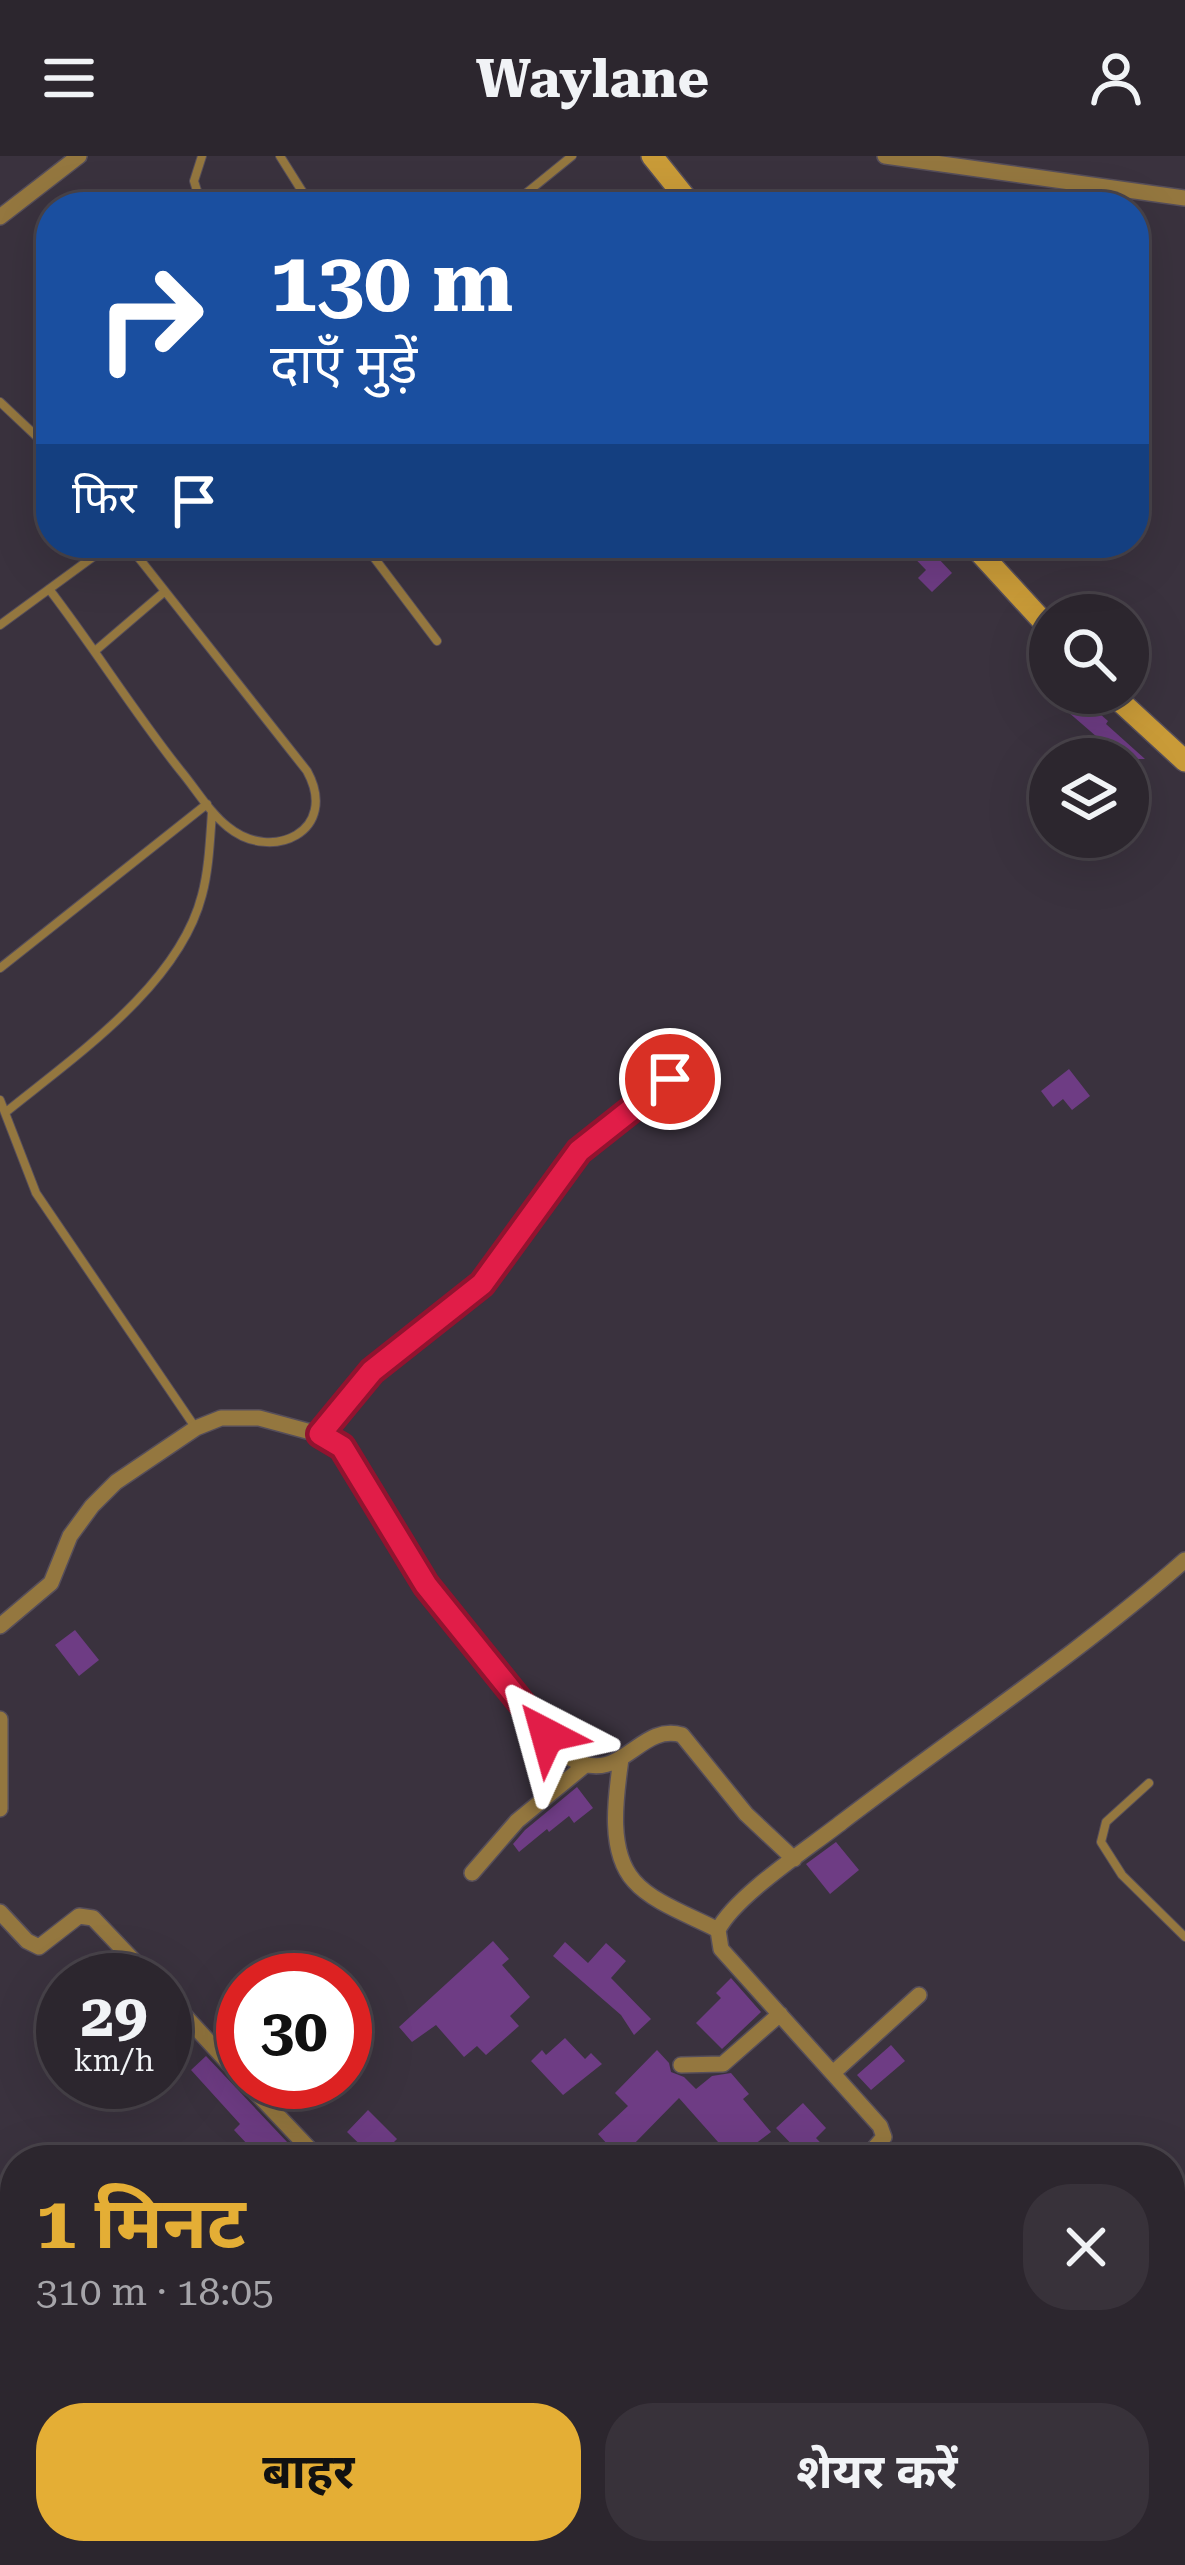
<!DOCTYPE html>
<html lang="hi">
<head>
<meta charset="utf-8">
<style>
  body { margin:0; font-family:"Roboto Serif","Noto Sans Devanagari",serif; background:#38323a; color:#f1f3f6; height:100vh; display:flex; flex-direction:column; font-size:45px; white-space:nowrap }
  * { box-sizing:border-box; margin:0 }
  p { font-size:39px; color:#a6a5aa }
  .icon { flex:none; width:66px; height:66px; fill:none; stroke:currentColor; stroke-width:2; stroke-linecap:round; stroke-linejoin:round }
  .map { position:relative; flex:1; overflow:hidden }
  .details { position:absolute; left:0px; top:1989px; width:1185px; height:420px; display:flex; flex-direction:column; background:#2c262e; border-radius:48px 48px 0 0; box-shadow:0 12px 48px #0002,0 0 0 3px #48434a }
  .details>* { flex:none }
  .guide { position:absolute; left:36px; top:36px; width:1113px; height:366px; border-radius:48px; box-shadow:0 12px 48px #0002,0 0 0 3px #48434a; background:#1a4fa0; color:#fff; overflow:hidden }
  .tools { position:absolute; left:1029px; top:438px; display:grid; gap:24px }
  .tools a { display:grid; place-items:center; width:120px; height:120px; border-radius:50%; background:#2c262e; box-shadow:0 12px 48px #0002,0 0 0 3px #48434a; font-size:60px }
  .speed { position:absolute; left:36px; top:1797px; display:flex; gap:24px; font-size:60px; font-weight:700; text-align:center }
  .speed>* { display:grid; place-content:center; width:156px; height:156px; border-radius:50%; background:#2c262e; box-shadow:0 12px 48px #0002,0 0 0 3px #48434a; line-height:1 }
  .speed small { font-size:30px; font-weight:400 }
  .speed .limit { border:18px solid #d22; background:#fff; color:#111 }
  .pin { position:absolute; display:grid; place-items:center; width:102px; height:102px; color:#fff; margin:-51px; border:6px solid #fff; border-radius:50%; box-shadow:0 3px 12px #0007 }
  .me { position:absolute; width:132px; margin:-66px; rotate:321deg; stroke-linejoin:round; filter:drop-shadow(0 0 9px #0008) }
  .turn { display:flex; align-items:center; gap:42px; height:252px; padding:0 36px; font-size:54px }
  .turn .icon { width:156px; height:156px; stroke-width:2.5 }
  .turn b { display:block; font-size:84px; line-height:102px }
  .then { display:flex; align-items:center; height:114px; padding:0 36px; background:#0003; gap:24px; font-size:45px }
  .round { display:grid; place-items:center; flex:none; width:126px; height:126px; border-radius:48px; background:#38323a }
  .headline { display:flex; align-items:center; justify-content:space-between; height:204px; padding:0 36px }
  h1 { font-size:72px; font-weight:700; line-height:90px; color:#e4ae35 }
  .primary-button { display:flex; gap:24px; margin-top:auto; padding:24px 36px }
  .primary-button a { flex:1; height:138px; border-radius:48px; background:#e4ae35; color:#111; font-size:48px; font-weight:700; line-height:138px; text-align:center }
  .primary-button a+a { background:#38323a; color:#f1f3f6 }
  header { display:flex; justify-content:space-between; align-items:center; height:156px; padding:0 36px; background:#2c262e; font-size:54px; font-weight:700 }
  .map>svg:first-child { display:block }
</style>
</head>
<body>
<header><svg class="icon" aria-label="menu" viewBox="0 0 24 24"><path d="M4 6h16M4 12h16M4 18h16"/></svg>Waylane<svg class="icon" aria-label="person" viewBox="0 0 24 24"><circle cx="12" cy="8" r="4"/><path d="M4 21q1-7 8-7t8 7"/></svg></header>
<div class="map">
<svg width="1185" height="2409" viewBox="0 0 1185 2409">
  <rect width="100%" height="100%" fill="#3a323e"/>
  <path fill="#6e3c84" d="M900 387H933L942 397 937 401 952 417 932 436 918 422 926 414Z
    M1070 537H1076L1108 565 1106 568 1145 603H1096L1085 594 1097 581 1060 549Z
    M1069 913 1090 940 1072 954 1063 943 1053 951 1041 935Z
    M75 1474 99 1504 79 1520 55 1489Z
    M577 1631 593 1652 574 1667 569 1660 549 1676 547 1673 519 1696 513 1688 525 1674Z
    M836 1686 859 1714 830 1738 806 1708Z
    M493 1785 509 1803 502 1809 530 1841 510 1860 519 1870 486 1899 477 1890 464 1901 436 1869 412 1886 399 1871Z
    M565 1786 588 1807 606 1787 626 1805 611 1822 651 1863 634 1879 621 1859 553 1800Z
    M731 1822 761 1856 722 1893 696 1867 721 1842 716 1837Z
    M565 1882 585 1903 591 1897 602 1908 563 1939 531 1905 542 1894 546 1899Z
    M891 1889 905 1905 871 1934 857 1919Z
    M657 1894 669 1907 671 1916 684 1921 696 1933 712 1920 731 1917 749 1938 743 1943 771 1976 734 2004 679 1942 632 1990 645 2004H589L609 1990 598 1978 628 1950 615 1937Z
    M206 1900 288 1987 269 2004H262L234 1974 240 1968 191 1914Z
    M803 1947 826 1972 816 1982 837 2004H813L803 1994 800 1997 776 1972Z
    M368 1954 397 1983 376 2004 347 1976Z"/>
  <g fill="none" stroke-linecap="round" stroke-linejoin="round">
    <g stroke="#564e5a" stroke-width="10">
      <path id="lane" d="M202 0 194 25 202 51
        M280 0 312 51
        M509 51 572 0
        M0 246 51 294
        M363 387 437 485
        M49 433C95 493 134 556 180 614 196 633 209 656 228 671 272 707 340 675 307 615L127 387
        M0 469 112 387
        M95 495 164 436
        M0 812 207 648
        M0 944 36 1037 195 1271
        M6 956C75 900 179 829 202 739 209 713 210 683 212 656
        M321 1277 372 1215 482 1128 579 995 671 923
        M1149 1627 1106 1666 1101 1686 1122 1719 1185 1781
        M236 2409 248 2394"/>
    </g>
    <g stroke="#564e5a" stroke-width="18">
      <path id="street" d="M885 0 1185 42
        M0 61 79 0
        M0 1470 51 1427 70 1380 92 1350 116 1326 196 1272 221 1262H259L333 1282 356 1311 443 1452 570 1602C622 1632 638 1566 682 1579L746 1658 794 1703
        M0 1563V1653
        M621 1603C616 1639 607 1695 634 1725 653 1747 692 1760 718 1774
        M472 1717 517 1665 584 1610
        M0 1756 27 1785 39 1791 79 1760 93 1762 152 1824
        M165 1838 243 1923
        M681 1909 723 1908 780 1858
        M833 1917 919 1839
        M246 1926 320 2004
        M864 2004 884 1981 880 1970 721 1793 718 1774C736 1739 809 1692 842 1666 956 1579 1077 1499 1185 1404
        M426 2394 444 2409"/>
    </g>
    <g stroke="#564e5a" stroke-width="24">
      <path id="secondary" d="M652 0 693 51
        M971 387 1050 473
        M1111 537 1185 605"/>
    </g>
    <use href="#lane" stroke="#94773f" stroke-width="8"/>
    <use href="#street" stroke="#94773f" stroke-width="15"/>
    <use href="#secondary" stroke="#c99b38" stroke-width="21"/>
  </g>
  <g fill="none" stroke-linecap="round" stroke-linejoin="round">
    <g stroke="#92132f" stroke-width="30">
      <path id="route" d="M547 1579 426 1429 342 1291 320 1278 372 1215 482 1128 579 995 670 923"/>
    </g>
    <use href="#route" stroke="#e11d48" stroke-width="21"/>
  </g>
</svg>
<div class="tools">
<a><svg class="icon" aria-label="search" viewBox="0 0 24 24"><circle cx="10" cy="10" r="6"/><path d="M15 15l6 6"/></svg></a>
<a><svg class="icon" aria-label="layers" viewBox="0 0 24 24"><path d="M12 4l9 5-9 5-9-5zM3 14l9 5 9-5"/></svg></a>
</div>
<div class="speed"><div>29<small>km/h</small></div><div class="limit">30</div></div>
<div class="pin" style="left:670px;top:923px;background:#d93025"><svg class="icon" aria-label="arrive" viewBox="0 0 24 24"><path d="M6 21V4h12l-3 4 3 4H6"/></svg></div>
<svg class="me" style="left:547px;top:1579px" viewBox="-20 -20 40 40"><path d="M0-17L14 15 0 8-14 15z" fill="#e11d48" stroke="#fff" stroke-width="4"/></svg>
<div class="guide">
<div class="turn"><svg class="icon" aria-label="right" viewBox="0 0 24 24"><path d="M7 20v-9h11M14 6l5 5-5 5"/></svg><div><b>130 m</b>दाएँ मुड़ें</div></div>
<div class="then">फिर<svg class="icon" aria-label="arrive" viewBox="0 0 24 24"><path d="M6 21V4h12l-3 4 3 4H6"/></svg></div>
</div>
<section class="details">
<div class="headline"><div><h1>1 मिनट</h1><p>310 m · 18:05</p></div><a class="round"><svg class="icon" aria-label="close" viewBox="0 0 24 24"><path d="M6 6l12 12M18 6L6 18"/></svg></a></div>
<div class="primary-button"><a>बाहर</a><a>शेयर करें</a></div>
</section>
</div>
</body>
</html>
